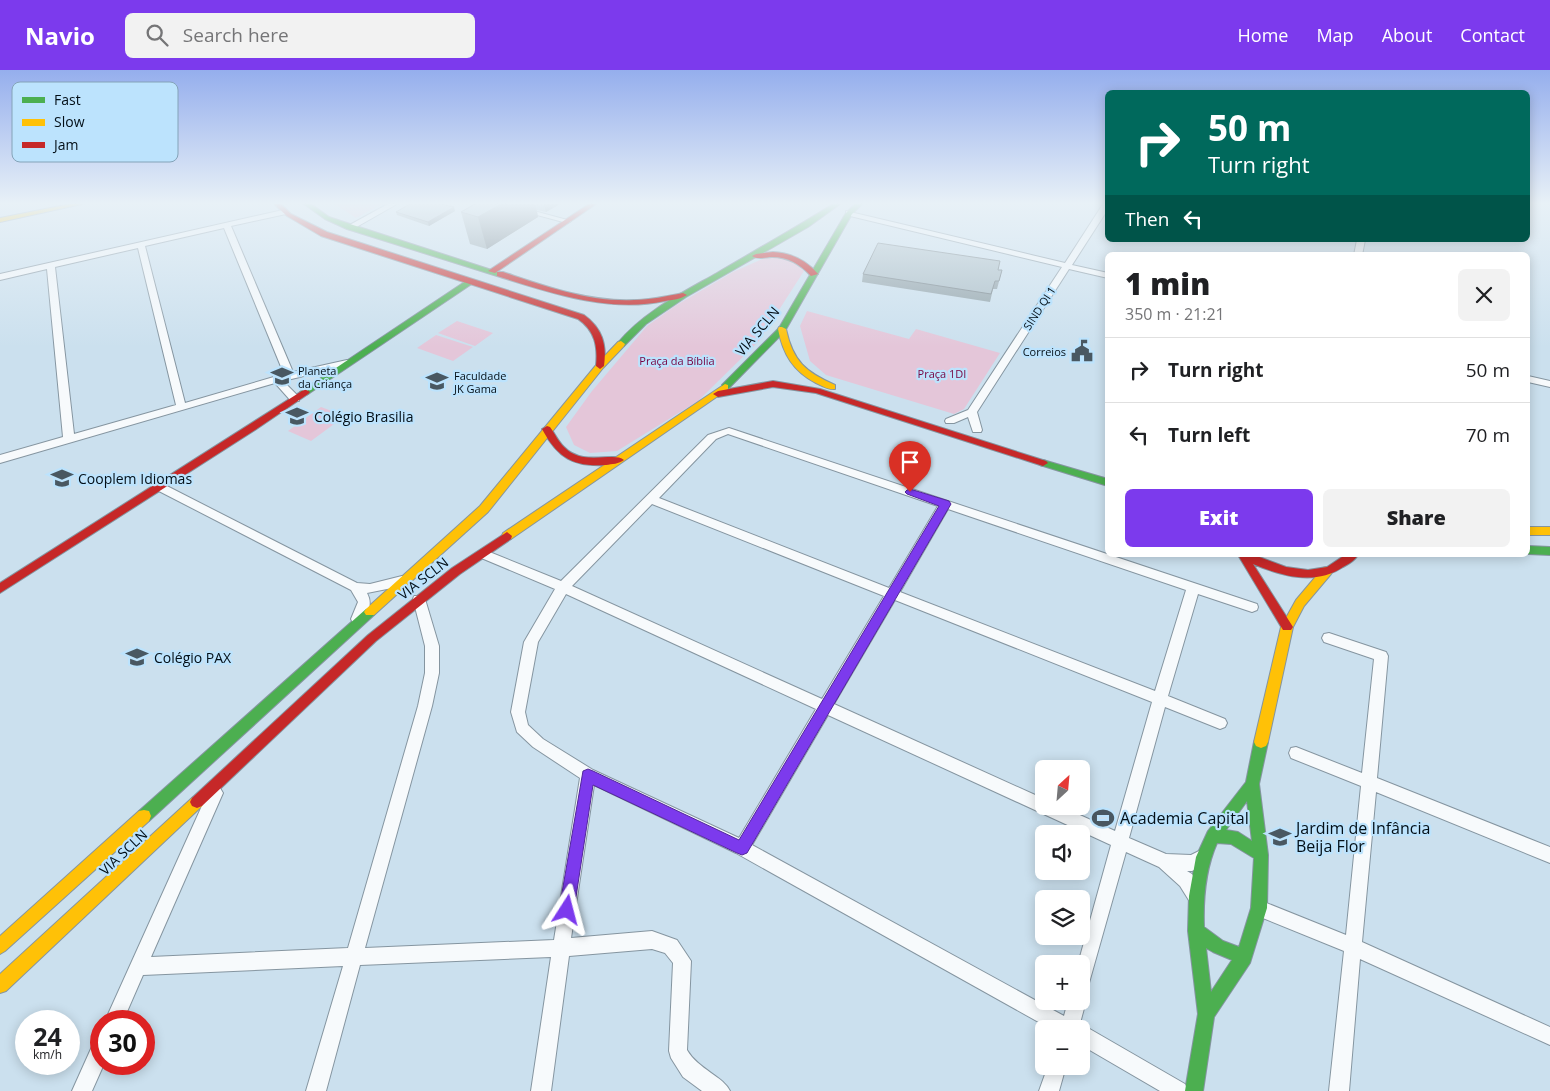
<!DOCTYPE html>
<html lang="en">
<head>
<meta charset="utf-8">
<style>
  body { margin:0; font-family:"Open Sans",sans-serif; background:#f2f2f2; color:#202124; height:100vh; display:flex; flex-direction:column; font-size:19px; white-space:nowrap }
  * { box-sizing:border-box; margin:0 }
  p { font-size:16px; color:#757577 }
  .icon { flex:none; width:28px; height:28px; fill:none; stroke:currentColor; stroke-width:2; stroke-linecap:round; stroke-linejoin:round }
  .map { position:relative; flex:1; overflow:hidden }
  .details { position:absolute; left:1105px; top:182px; width:425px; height:305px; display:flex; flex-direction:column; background:#fff; border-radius:8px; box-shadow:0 2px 12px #0003 }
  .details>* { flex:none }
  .hud { position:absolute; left:1105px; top:20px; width:425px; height:152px; border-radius:8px; box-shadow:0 2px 12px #0003; background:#00695c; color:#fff; overflow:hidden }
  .needle { width:32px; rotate:26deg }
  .controls { position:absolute; left:1035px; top:690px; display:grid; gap:10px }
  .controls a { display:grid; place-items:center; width:55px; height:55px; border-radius:8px; background:#fff; box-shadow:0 2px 12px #0003; font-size:25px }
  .speed { position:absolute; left:15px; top:940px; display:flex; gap:10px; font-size:25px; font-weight:700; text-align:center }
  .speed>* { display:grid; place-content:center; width:65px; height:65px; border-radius:50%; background:#fff; box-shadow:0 2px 12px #0003; line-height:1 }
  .speed small { font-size:12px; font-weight:400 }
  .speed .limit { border:8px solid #d22; background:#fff; color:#111 }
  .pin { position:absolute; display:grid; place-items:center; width:42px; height:42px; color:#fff; margin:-51px -21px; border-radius:50% 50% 50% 0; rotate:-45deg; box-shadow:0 0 5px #0007 }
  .pin .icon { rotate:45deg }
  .me { position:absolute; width:55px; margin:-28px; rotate:9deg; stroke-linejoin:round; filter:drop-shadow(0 0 4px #0008) }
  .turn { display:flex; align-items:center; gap:18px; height:105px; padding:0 20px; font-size:22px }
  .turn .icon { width:65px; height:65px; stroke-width:2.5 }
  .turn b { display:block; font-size:35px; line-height:42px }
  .then { display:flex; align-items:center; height:48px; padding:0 20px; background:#0003; gap:10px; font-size:19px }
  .round { display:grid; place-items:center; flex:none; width:52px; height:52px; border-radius:8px; background:#f2f2f2 }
  .summary { display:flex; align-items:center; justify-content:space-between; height:85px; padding:0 20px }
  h1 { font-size:30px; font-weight:800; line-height:38px }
  .button { display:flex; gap:10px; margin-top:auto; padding:10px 20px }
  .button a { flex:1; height:58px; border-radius:8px; background:#7c3aed; color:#fff; font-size:20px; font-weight:800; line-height:58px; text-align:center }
  .button a+a { background:#f2f2f2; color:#202124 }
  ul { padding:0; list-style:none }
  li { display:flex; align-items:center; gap:15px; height:65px; padding:0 20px; border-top:1px solid #e0e0e0 }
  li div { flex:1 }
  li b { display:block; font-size:19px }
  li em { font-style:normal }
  header { display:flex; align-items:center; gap:30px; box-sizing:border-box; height:70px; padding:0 25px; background:#7c3aed; color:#fff }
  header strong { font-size:24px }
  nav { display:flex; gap:28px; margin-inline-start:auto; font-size:18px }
  .search { width:350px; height:45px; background:#f2f2f2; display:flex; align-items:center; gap:12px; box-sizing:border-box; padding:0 18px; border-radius:8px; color:#757577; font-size:19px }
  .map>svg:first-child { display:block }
</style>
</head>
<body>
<header>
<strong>Navio</strong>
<div class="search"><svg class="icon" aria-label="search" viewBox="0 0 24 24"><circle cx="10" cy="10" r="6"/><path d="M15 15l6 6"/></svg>Search here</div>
<nav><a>Home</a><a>Map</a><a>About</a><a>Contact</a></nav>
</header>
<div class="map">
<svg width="1550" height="1021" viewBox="0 0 1550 1021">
  <rect width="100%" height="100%" fill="#cbe0ee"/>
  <path fill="#e4c6d9" d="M335 134H382L356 148Z
    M769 186 790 189 804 201 759 271 698 331 617 381 590 383 574 375 566 357 592 321 647 256 675 236 733 202Z
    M807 241 909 269 916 259 1000 283 964 339 954 344 826 305 810 291 800 256Z
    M457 251 493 263 475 276 438 263Z
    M436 265 473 277 453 291 417 278Z
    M321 337 345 346 311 371 288 361Z"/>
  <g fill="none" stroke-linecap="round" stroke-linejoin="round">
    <g stroke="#8595a0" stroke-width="2">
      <path id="street" d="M388 134H397L353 159 346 157Z
        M496 134H508L571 151 567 153Z
        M1103 134H1108V139L1072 195 1108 203V208L1069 199 977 342 982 360 981 362H973L968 347 954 353H946L945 351 946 349 968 340 1062 197 846 145V141L1065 193Z
        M283 140H286V144L231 156 293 302 347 290 350 291V295L283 311 299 327V331H291L275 313 0 393V385L63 367 47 199 0 210V204ZM224 158 284 304 185 333 145 176ZM138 178 176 335 74 364 55 197Z
        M1357 170H1365L1362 185H1354Z
        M1528 306 1550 311V317L1528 312Z
        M729 358 1257 534 1258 537 1257 540 1252 542 1198 524 1168 626 1225 649 1227 653 1225 657 1220 659 1165 637 1129 768 1166 784 1191 785 1203 779 1209 782 1211 787 1209 792 1192 801H1187L1192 804 1204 826 1202 832 1196 834 1190 832 1180 816 1159 797 1126 782 1087 920 1081 923V894H1078L1111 775 828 645 752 775 1064 946 1068 931H1081V924L1083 925 1086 931 1079 957 1088 958 1185 1014 1188 1021H1160L1081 975V959H1051L736 783 594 715 571 868 652 861 677 870 691 891 687 980C698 999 724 1007 730 1021H702L683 1007 671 988 669 981 673 893 665 883 652 879 569 886 551 1021H531L551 887 360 895 326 1021H306L343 896 143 905 123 951H105L210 718 215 716 220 718 223 723 151 887 348 878 418 636 425 603V576L413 529 414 526H424L425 529 439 576V603L432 636 365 878 554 870 580 708 533 677 517 662 511 642 524 572 555 519 479 487 477 484 479 481H487L561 511 708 365ZM728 364 938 436 889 518 659 428 716 369ZM652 434 884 526 822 629 572 516ZM948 439 1186 520 1155 621 900 522ZM566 524 816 639 739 768 593 700 543 669 528 655 525 642 538 572ZM895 530 1152 632 1115 761 1060 736H1044V729L834 634Z
        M159 412 357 513 370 514 402 506 406 508 408 511 406 514 402 516 367 523C373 534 368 542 363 553H353L351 549 358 532 351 520 155 419 153 416 155 413Z
        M1329 563 1386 582 1388 586 1377 708 1550 777V793L1376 722 1362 872 1550 957V975L1360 889 1349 1021H1329L1344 881 1253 844 1251 838 1253 832 1259 830 1346 865 1361 716 1291 688 1289 683 1291 678 1296 677 1362 703 1374 589 1324 572 1322 568 1324 564Z
        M101 970V994H104L92 1021H72L94 972Z
        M1048 996H1066L1059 1021H1039Z"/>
    </g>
    <g stroke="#8595a0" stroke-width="2">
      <path id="fast" d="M304 134H311L329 147 353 155 504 204 497 206 347 159 325 149Z
        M833 134H840L808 157 686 227 646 254 624 276H618L617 274C643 242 682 223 717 203 756 180 795 158 833 134Z
        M855 134H862L852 144 785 261 728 319H722V315L779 258 846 143Z
        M469 209 476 211 308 324 305 325 300 322Z
        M1043 390 1108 409V416L1040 395 1038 393Z
        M1528 476 1550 477V485L1528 484Z
        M370 538 374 539 376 542 374 545 149 751 144 752 139 751 137 746 139 741 366 539Z
        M1261 666 1266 668 1268 672 1259 714 1268 785 1267 838 1250 893 1214 947 1203 1021H1185L1198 944 1188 861 1189 826 1196 787 1208 761 1246 712 1254 672 1256 668ZM1247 731 1252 771 1238 762 1226 760ZM1217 773 1231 774 1254 788 1251 838 1239 877 1223 871 1204 857C1203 828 1205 800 1217 773ZM1206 878 1213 882 1232 890 1211 922Z"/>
    </g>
    <g stroke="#8595a0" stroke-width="2">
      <path id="slow" d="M70 134H82L0 152V148Z
        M779 257H782L786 259C793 292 806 302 835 315V319C828 320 822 316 816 313 793 301 783 284 778 259Z
        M621 271 625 274 624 276 603 298 488 442 374 545H366L364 542 366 539 480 436 597 294 618 272Z
        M725 314 728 315V319L511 469H503L502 466 503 463Z
        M1528 457H1550V465H1528Z
        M1327 497 1331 498 1333 501 1331 504 1304 536 1293 557 1268 672 1266 676 1261 678 1256 676 1254 672 1281 557 1296 530 1323 498Z
        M197 726 202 728 204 732 202 736 6 921 0 923V904L192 728Z
        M144 740 149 741 151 746 149 751 5 881 0 884V866L139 741Z"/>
    </g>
    <g stroke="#8595a0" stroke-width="2">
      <path id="jam" d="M274 134H281L291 144 327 162 584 245C602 258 607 274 604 296L600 299 596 296C598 276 595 261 578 249L321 166 287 146Z
        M589 134H596L495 203 488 201Z
        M773 182C791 183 806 190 818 204L811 206C800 194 788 187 772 187 765 187 758 190 752 186L756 184Z
        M497 202H503C545 216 588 232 634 230 650 230 667 226 683 223L687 225C681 229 672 230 665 231 608 243 552 223 497 206Z
        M773 311 820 319 1046 391 1048 393 1043 396 1040 395 816 323 773 317 718 327 713 324 718 321Z
        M305 319 310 322 308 324 255 360 0 523V513Z
        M547 356 550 357C555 364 558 371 564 377 583 397 614 381 624 390 619 394 612 394 606 395 573 397 558 388 542 359Z
        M507 462 512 466 511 469 460 504 376 571 202 736 197 738 192 736 190 732 192 728 368 565 452 498Z
        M1238 485H1254L1286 497 1308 500 1327 497 1345 485H1358C1355 490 1349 494 1343 497 1315 516 1282 506 1253 494L1293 557 1291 560H1283Z"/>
    </g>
    <use href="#street" fill="#f7fafc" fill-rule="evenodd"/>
    <use href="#fast" fill="#4caf50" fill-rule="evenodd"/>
    <use href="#slow" fill="#ffc107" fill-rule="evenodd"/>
    <use href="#jam" fill="#c62828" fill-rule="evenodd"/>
  </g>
  <path fill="#92a3aa" d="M472 134H560L546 142 537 140 538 147 487 179 470 174 461 142 472 135Z
    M455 141 429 156 397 145 396 142Z
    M998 200H1002L997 219H993L990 232 862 212 863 204Z"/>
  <path fill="#77848b" d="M501 134H535L538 147 487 179 478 147Z
    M544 134H560L546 142Z
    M454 137 455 141 429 156 428 152Z"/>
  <path fill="#aabdc6" stroke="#77848b" d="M410 134H441L454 137 428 152 396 142Z
    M475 134H501L478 147 461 142Z
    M878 173 1000 191 998 200H1002L999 211H995L991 224 863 204Z"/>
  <linearGradient id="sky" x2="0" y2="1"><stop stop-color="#95aeed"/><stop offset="0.48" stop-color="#e8f1f7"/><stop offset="1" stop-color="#e8f1f7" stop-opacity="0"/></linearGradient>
  <rect width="1550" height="277" fill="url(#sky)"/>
  <path fill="#7c3aed" stroke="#51269a" d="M910 419 949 431 951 434 747 783 742 785 737 783 593 715 574 840 572 845 567 847 561 845 559 840 583 701 588 699 593 701 739 770 939 436 907 424 905 422 907 420Z"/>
  <defs>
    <g id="civic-bare" transform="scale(1.725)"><path d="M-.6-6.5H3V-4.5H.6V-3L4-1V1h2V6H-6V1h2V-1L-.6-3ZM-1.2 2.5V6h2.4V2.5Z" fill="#495862" stroke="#bce3fd" stroke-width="2.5" paint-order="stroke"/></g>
    <g id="school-bare" transform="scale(1.725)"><path d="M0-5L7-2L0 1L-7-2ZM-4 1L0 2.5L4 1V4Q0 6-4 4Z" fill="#495862" stroke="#bce3fd" stroke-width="2.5" paint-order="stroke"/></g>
    <g id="university-bare" transform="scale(1.725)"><path d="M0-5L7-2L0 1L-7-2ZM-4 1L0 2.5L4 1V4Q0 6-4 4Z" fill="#495862" stroke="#bce3fd" stroke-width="2.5" paint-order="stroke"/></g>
    <g id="stadium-bare" transform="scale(1.725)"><path d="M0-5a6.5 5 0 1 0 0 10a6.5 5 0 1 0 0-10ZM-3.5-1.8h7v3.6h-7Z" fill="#495862" stroke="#bce3fd" stroke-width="2.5" paint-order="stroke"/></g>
  </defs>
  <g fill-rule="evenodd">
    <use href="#civic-bare" x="1082" y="281"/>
    <use href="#school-bare" x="282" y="306"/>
    <use href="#university-bare" x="437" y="311"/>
    <use href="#university-bare" x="297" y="346"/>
    <use href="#school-bare" x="62" y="408"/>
    <use href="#university-bare" x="137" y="587"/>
    <use href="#stadium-bare" x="1103" y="748"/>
    <use href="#school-bare" x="1280" y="767"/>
  </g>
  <g text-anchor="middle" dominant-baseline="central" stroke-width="4.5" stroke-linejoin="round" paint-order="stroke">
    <g font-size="11" fill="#030f17" stroke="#bce3fd">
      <text transform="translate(1039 238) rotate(-57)">SIND QI 1</text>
    </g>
    <g font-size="11" fill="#030f17" stroke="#bce3fd" text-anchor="start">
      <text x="1066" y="281" text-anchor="end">Correios</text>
      <text x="298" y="300">Planeta<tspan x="298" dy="13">da Criança</tspan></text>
      <text x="454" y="305">Faculdade<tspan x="454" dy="13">JK Gama</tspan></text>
    </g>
    <g font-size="11" fill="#760340" stroke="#bce3fd">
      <text x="677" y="290">Praça da Bíblia</text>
      <text x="942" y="303">Praça 1DI</text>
    </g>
    <g font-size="14" fill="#030f17" stroke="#bce3fd">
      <text transform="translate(757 261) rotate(-50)">VIA SCLN</text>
      <text transform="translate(423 508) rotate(-38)">VIA SCLN</text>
      <text transform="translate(123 782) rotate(-43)">VIA SCLN</text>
    </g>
    <g font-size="14" fill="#030f17" stroke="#bce3fd" text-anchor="start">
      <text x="314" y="346">Colégio Brasilia</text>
      <text x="78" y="408">Cooplem Idiomas</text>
      <text x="154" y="587">Colégio PAX</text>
    </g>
    <g font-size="16" fill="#030f17" stroke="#bce3fd" text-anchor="start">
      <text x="1120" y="748">Academia Capital</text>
      <text x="1296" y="758">Jardim de Infância<tspan x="1296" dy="18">Beija Flor</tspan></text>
    </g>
  </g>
  <rect x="12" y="12" width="166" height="80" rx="8" fill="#bce3fd" stroke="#84a3b8" stroke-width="1"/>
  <rect x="22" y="27" width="23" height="6" fill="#4caf50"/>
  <rect x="22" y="49" width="23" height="7" fill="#ffc107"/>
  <rect x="22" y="72" width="23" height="6" fill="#c62828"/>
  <g font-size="14" fill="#030f17">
    <text x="54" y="35">Fast</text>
    <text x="54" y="57">Slow</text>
    <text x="54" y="80">Jam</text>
  </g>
</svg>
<div class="controls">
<a><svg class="needle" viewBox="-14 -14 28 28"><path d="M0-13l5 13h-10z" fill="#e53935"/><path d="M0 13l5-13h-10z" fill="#757577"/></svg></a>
<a><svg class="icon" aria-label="sound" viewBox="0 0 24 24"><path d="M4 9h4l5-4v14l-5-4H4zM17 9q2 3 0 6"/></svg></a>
<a><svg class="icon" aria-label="layers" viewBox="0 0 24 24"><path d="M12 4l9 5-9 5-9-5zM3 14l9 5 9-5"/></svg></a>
<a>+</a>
<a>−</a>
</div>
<div class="speed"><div>24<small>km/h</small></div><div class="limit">30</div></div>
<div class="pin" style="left:910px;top:422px;background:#d93025"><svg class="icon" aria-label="arrive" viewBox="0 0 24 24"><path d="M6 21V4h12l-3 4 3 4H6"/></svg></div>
<svg class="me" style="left:567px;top:840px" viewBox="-20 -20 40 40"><path d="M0-17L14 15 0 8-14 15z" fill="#7c3aed" stroke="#fff" stroke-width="4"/></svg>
<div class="hud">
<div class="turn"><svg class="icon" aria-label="right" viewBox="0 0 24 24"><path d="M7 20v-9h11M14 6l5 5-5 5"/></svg><div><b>50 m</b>Turn right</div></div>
<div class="then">Then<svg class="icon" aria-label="left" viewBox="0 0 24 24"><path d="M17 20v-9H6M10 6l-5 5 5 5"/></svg></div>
</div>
<section class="details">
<div class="summary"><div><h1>1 min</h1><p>350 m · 21:21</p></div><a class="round"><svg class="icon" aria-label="close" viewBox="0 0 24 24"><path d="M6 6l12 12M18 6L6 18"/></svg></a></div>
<ul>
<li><svg class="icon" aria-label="right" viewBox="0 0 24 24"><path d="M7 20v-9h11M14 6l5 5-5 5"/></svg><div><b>Turn right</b></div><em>50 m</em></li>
<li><svg class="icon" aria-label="left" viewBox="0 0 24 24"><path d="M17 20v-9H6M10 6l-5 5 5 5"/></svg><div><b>Turn left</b></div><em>70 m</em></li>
</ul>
<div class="button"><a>Exit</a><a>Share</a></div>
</section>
</div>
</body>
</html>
